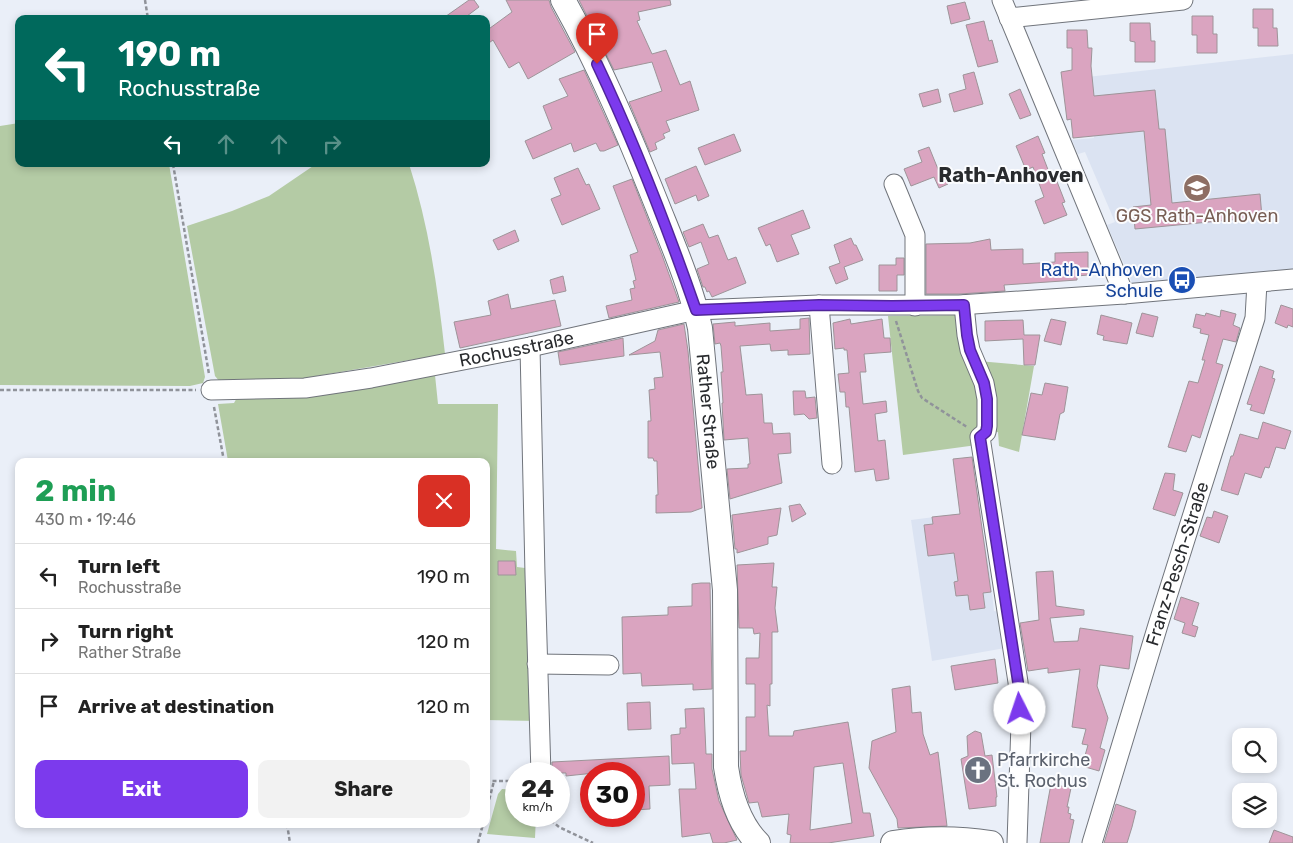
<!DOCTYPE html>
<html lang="en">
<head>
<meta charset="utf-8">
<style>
  body { margin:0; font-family:Rubik,sans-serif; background:#f2f2f2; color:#222; height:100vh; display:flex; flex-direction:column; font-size:19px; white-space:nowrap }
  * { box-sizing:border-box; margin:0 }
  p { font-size:16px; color:#767676 }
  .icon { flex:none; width:28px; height:28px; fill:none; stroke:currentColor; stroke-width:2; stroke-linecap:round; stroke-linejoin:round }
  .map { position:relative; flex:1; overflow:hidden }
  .details { position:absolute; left:15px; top:458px; width:475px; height:370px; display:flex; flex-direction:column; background:#fff; border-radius:10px; box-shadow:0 2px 8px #0003 }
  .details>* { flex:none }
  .hud { position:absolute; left:15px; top:15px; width:475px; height:152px; border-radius:10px; box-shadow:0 2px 8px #0003; background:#00695c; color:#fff; overflow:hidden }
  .tools { position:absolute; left:1232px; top:728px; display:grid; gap:10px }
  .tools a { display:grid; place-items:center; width:45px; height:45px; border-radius:10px; background:#fff; box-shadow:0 2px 8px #0003; font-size:25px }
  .speed { position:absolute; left:505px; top:762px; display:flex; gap:10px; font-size:25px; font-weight:700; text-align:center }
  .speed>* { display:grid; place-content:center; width:65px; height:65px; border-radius:50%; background:#fff; box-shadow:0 2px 8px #0003; line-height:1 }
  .speed small { font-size:12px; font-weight:400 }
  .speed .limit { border:8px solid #d22; background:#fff; color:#111 }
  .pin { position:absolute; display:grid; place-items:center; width:42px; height:42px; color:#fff; margin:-51px -21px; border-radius:50% 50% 50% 0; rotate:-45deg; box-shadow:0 0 5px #0007 }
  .pin .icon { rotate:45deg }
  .me { position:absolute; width:55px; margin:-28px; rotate:356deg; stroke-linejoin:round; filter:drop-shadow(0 0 4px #0008) }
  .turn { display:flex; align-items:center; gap:18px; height:105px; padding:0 20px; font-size:22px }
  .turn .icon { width:65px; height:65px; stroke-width:2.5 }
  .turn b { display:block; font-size:35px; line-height:42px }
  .lanes { display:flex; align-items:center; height:48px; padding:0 20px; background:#0003; justify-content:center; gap:25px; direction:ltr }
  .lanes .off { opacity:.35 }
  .round { display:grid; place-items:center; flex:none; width:52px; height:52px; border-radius:10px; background:#f2f2f2 }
  .overview { display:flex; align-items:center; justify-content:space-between; height:85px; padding:0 20px }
  h1 { font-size:30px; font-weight:700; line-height:38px; color:#1e9e55 }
  .primary-button { display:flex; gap:10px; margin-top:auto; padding:10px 20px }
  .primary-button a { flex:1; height:58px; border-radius:10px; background:#7c3aed; color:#fff; font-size:20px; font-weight:700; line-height:58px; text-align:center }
  .primary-button a+a { background:#f2f2f2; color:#222 }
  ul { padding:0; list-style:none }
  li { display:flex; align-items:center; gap:15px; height:65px; padding:0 20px; border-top:1px solid #e0e0e0 }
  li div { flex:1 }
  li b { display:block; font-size:19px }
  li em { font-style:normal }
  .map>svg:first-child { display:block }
</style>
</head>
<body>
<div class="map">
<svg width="1293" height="843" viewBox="0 0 1293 843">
  <rect width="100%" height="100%" fill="#eaeff8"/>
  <path fill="#dbe3f2" d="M1293 54V272L1134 287 1107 225 1115 222 1085 152 1078 154 1072 140 1094 138 1087 77Z
    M965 513 967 527 982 525 990 575 994 611 998 612 1005 648 932 661 911 520Z"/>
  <path fill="#b4cba5" d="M19 123V164H169L205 377 203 383 190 386 0 385V126Z
    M316 164H409C429 226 438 290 445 354L276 383 220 382 215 376 187 226 232 211 269 196Z
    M968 315 978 361 1034 366 1019 452 999 446 998 432 975 435 977 445 903 455 888 316Z
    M435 375 438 404H498L496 549 516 551 517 567 533 569 539 721 486 720V461H228L218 404 234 403 239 394Z
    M502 789 516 790V816H536L535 838 487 834 498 794Z"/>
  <path fill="#daa4c0" stroke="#9e9499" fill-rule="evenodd" d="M469 0H474L479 7 463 19H442Z
    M506 0H549L551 7 575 52 528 79 519 62 509 68 493 40 486 45V31L512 12Z
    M579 0H670L671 5 638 12 640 20 637 21 652 54 666 50 680 85 690 81 699 110 666 121 670 131 663 134 665 138 655 143 657 149 650 152 629 102 662 91 652 62 614 70Z
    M965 2 970 19 951 24 947 6Z
    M1253 9H1273V28H1277L1278 46H1258V28H1253Z
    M1192 16H1213V34H1217V53H1197V35H1192Z
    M984 21 989 41 992 40 998 62 978 67 966 25Z
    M1130 23H1150L1151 41H1155V62H1135V42L1130 41Z
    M1067 30H1087L1088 48H1092L1091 66 1094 96 1155 90 1159 129H1165L1172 203 1260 194 1262 217 1135 229 1133 207 1151 205 1144 131 1073 138 1071 119 1067 120 1061 72 1072 70V48H1067Z
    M584 70 618 145 604 151H600L596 143 574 152 571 143 533 159 525 141 552 129 543 106 568 96 559 79Z
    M974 72 983 104 954 112 949 94 966 89 963 75Z
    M938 89 941 102 923 107 919 94Z
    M1020 89 1031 115 1020 119 1009 94Z
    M734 134 741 151 705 165 698 148Z
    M1038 136 1045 153 1042 154 1052 180 1056 179 1065 202 1062 203 1067 215 1044 224 1035 201 1044 197 1033 167 1026 170 1016 146Z
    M929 147 940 174 947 171 950 180 948 184 939 188 934 177 911 186 904 169 922 162 918 151Z
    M696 166 709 196 698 201 696 195 675 204 665 179Z
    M578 168 586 185 589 184 600 209 562 225 551 199 561 195 554 178Z
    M632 179 662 255 679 302 609 318 606 306 632 300 630 289 635 288 633 281 636 280 630 255 638 252 613 186Z
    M803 210 810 228 791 235 799 254 777 262 770 244 766 246 758 228Z
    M703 224 709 238 718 235 728 260 736 257 746 283 712 297 709 291 707 292 705 287H703L697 269 709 264 701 242 689 247 683 232Z
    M515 230 519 241 498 250 493 240Z
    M851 238 854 245H856L863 260 844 267 848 279 836 284 829 267 840 263 834 245Z
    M990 239 991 250 1023 249V264L1055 262V253L1088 252V275L1077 276V280L1004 285 1005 291 959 294H926V244L970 243Z
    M896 258H904V275H897V291H879V265H896Z
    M563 276 566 291 553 294 550 280Z
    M508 294 511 309 555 300 561 326 460 348 454 322 491 315 488 301Z
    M1281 305 1293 309V327L1288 325 1287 328 1275 323Z
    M1221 310 1236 314 1233 325 1240 328 1236 342 1223 339 1216 363 1223 365 1200 438 1192 435 1186 452 1168 447 1189 381 1198 383 1205 360H1202L1209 335 1200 333 1201 329 1193 327 1196 314 1205 316 1206 313 1220 317Z
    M1142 313 1158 317 1153 337 1136 333Z
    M1101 315 1132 323 1127 344 1103 340 1104 336 1097 334Z
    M809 318 810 354 788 355V350L771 351 770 344 740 346 746 395 762 394 764 423H772L773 434 790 433 791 453 778 454 782 483 730 499 727 469 748 468V464H750L748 438 724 440 722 403H723L721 372H723L721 346 720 343 715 344 713 324 735 322V326L770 323V331L800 329V319Z
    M850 319 851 324 882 319 884 338H890L891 352 864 354 866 372H860L863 404 886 401 887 412 875 414 878 441 885 440 889 479 876 481 874 469 855 472 849 407H846L845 392H840L838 374 849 373 847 350H844V348L835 349 833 323Z
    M1051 319 1066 322 1061 345 1044 341Z
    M1023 320 1024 335H1040L1035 365H1024L1023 339 985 341V321Z
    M684 324 688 351 702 508 691 512 656 513V495H658L657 461H654L653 458H648V421H651L649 390 655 389 654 378 663 377 660 352 629 355 655 341 658 330Z
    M623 338 624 356 560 365 558 352Z
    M1260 366 1274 371 1272 378 1275 379 1264 414 1250 410 1252 405 1247 404Z
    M1045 383 1068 387 1064 412 1060 414 1055 440 1022 435 1031 393 1042 395Z
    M793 391H805L806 398 815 397 817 418 809 419 804 414 794 415Z
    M1263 422 1291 431 1285 449 1276 447 1269 468 1265 467 1261 478 1245 473 1238 495 1221 490 1231 456H1233L1240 434 1258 439Z
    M972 457 991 592 983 593 985 608 970 610 968 595 956 596 954 582 958 581 954 553 928 556 924 525 933 524 932 517 960 514 953 459Z
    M1165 473 1175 474 1173 490 1183 493 1175 516 1153 509Z
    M800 504 806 514 792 522 789 506Z
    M781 508 777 535 768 537V544L737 553V549H735L732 515Z
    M1214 511 1228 516 1219 543 1200 536 1207 517 1212 518Z
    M498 561H515L516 575H498Z
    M774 563 772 587H777L775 608 778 632H772V684H770V706L767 705 769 736H793L794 731 848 722 863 813H870L874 836 828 843H790L791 835 787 834 789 814 762 817 758 802 749 803 741 775 740 751H746V717H755V684H746V658H759L760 633 754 634 753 628H739L737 565ZM843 763 852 823 810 830 814 767Z
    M1053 571 1056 606 1084 610V615L1050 618 1054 642 1078 641 1080 628 1133 636 1129 669 1100 665 1097 686 1108 718 1100 748 1105 750 1099 771 1082 766 1088 745 1082 744 1086 729 1072 727 1080 669 1048 673V668L1028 671 1020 623 1039 620 1036 572Z
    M701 583H710L712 689 693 690V684L642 686 641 673 623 674 622 617 668 615V607L692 606V584Z
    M1181 597 1199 603 1192 625 1198 627 1195 637 1182 633 1185 623 1174 619Z
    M995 659 998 683 955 690 951 666Z
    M910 686 912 713 921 712 923 734 930 755 938 752 947 826 898 828 897 819 869 768 872 741 896 732 892 689Z
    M650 702 651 729 628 730 627 703Z
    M704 708 706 754H712V769L719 801 737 840 724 843H713L710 833 682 837 679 789H696L694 763 672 764 671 735 680 734V728H686L685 709Z
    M975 731 981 733 985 756 992 755 997 797H996V806L969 809 961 759 968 756 967 736Z
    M669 756 670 785 649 786 650 809 634 810V774H604V772L566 776V773H552V762Z
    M1051 784 1071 788 1067 807H1069L1068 813 1071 814 1070 819 1074 820 1069 843H1040Z
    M1116 804 1136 811 1132 827 1127 843H1104Z
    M1274 830 1293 837V843H1269Z"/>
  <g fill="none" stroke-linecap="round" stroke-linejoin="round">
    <g stroke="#70747b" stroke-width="21">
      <g id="minor">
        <path d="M1002 0 1124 294"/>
        <path d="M1009 18 1183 0"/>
        <path d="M894 184 915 235V306"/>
        <path d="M819 305 832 464"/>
        <path d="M964 305 967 335 970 350 984 383 987 399V426L986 432 980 437 1018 682 1021 723 1017 843"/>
        <path d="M530 347 535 574 541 774"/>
        <path id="s1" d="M211 390 305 388 371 378 530 347 696 310 819 305H959L1124 294 1293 279"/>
        <path d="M537 664 609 665"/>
        <path id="s2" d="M1092 843 1158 625 1255 318 1257 283"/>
      </g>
    </g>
    <g stroke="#70747b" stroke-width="26">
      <g id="major">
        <path id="s3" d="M563 0C600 66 629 135 657 205 673 245 691 286 700 328L725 590 726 767C730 794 738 823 758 843"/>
        <path d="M893 843C925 838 958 838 991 843"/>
      </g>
    </g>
    <path stroke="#90939a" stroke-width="2.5" stroke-dasharray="4 2.5" stroke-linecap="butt" d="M145 0 148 19
      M173 164 209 374
      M896 321 918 391 922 398 967 427
      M0 390H196
      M214 407 224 461
      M486 781H516
      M486 812 494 781
      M546 816 559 827 593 843
      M287 824 290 843
      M478 843 483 824"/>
    <use href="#minor" stroke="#fff" stroke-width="19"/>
    <use href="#major" stroke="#fff" stroke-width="24"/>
  </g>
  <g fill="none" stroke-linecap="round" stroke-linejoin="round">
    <g stroke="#51269a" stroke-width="12">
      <path id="route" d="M597 64C635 144 667 227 696 310L819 305 892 306 964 305 967 335 970 350 984 383 987 399V426L986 432 980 437 1018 682 1020 709"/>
    </g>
    <use href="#route" stroke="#7c3aed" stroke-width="9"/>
  </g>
  <defs>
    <g id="school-disc" transform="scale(1.4375)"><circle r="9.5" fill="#8d6e63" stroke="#fbfcfe"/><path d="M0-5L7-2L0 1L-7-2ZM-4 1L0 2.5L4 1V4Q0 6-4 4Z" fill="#fff"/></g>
    <g id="bus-disc" transform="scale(1.4375)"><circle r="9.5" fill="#1a4fb4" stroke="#fbfcfe"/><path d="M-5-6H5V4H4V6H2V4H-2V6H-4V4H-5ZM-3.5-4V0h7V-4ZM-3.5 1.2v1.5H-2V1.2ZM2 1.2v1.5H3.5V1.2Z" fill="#fff"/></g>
    <g id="church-disc" transform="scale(1.4375)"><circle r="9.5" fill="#6b7280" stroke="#fbfcfe"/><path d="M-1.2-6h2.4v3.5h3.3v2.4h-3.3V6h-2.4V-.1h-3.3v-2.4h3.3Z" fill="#fff"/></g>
  </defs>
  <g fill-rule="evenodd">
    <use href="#school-disc" x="1197" y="188"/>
    <use href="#bus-disc" x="1182" y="280"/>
    <use href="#church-disc" x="978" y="770"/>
  </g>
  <g text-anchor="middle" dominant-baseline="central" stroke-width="4" stroke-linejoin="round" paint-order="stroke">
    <g font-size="18" fill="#785e54" stroke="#fbfcfe">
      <text x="1197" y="216">GGS Rath-Anhoven</text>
    </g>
    <g font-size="18" fill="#164399" stroke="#fbfcfe" text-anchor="end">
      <text x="1163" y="270">Rath-Anhoven<tspan x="1163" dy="21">Schule</tspan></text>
    </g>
    <g font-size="18" fill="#292b2e" stroke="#fbfcfe">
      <text stroke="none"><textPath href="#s1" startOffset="309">Rochusstraße</textPath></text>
      <text stroke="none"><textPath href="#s3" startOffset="440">Rather Straße</textPath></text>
      <text stroke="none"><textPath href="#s2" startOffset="292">Franz-Pesch-Straße</textPath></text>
    </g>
    <g font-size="18" fill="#5b616d" stroke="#fbfcfe" text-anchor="start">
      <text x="997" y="760">Pfarrkirche<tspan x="997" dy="21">St. Rochus</tspan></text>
    </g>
    <g font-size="20" font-weight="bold" fill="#292b2e" stroke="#fbfcfe">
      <text x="1011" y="175">Rath-Anhoven</text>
    </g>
  </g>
</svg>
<div class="tools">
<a><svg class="icon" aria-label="search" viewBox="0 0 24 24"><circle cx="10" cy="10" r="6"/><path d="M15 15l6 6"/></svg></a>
<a><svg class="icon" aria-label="layers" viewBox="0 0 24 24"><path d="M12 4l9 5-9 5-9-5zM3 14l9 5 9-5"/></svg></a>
</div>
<div class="speed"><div>24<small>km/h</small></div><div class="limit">30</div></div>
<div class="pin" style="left:597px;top:64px;background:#d93025"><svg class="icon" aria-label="arrive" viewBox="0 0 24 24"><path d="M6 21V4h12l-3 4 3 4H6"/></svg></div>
<svg class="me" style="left:1020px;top:709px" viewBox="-20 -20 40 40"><circle r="19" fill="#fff"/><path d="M0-13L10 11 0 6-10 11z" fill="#7c3aed"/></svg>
<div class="hud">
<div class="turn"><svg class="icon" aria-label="left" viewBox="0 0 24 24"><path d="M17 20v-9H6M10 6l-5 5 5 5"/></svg><div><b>190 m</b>Rochusstraße</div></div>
<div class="lanes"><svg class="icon" aria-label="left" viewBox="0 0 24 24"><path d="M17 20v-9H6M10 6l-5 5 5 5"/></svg><svg class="icon off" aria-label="ahead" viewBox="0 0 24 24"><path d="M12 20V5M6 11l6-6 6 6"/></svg><svg class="icon off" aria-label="ahead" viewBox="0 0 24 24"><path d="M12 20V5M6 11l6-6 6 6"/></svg><svg class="icon off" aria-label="right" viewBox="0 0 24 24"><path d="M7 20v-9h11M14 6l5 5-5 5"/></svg></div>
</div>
<section class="details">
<div class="overview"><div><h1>2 min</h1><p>430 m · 19:46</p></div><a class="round" style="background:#d93025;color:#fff"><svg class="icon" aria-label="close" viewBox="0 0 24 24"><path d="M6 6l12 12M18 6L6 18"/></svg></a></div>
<ul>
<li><svg class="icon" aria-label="left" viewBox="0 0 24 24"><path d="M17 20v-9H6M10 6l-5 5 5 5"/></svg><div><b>Turn left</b><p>Rochusstraße</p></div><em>190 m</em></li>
<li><svg class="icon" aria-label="right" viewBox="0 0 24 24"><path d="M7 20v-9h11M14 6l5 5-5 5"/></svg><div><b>Turn right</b><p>Rather Straße</p></div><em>120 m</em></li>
<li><svg class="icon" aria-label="arrive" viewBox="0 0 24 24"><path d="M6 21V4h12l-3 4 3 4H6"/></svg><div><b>Arrive at destination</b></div><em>120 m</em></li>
</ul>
<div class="primary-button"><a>Exit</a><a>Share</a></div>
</section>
</div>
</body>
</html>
